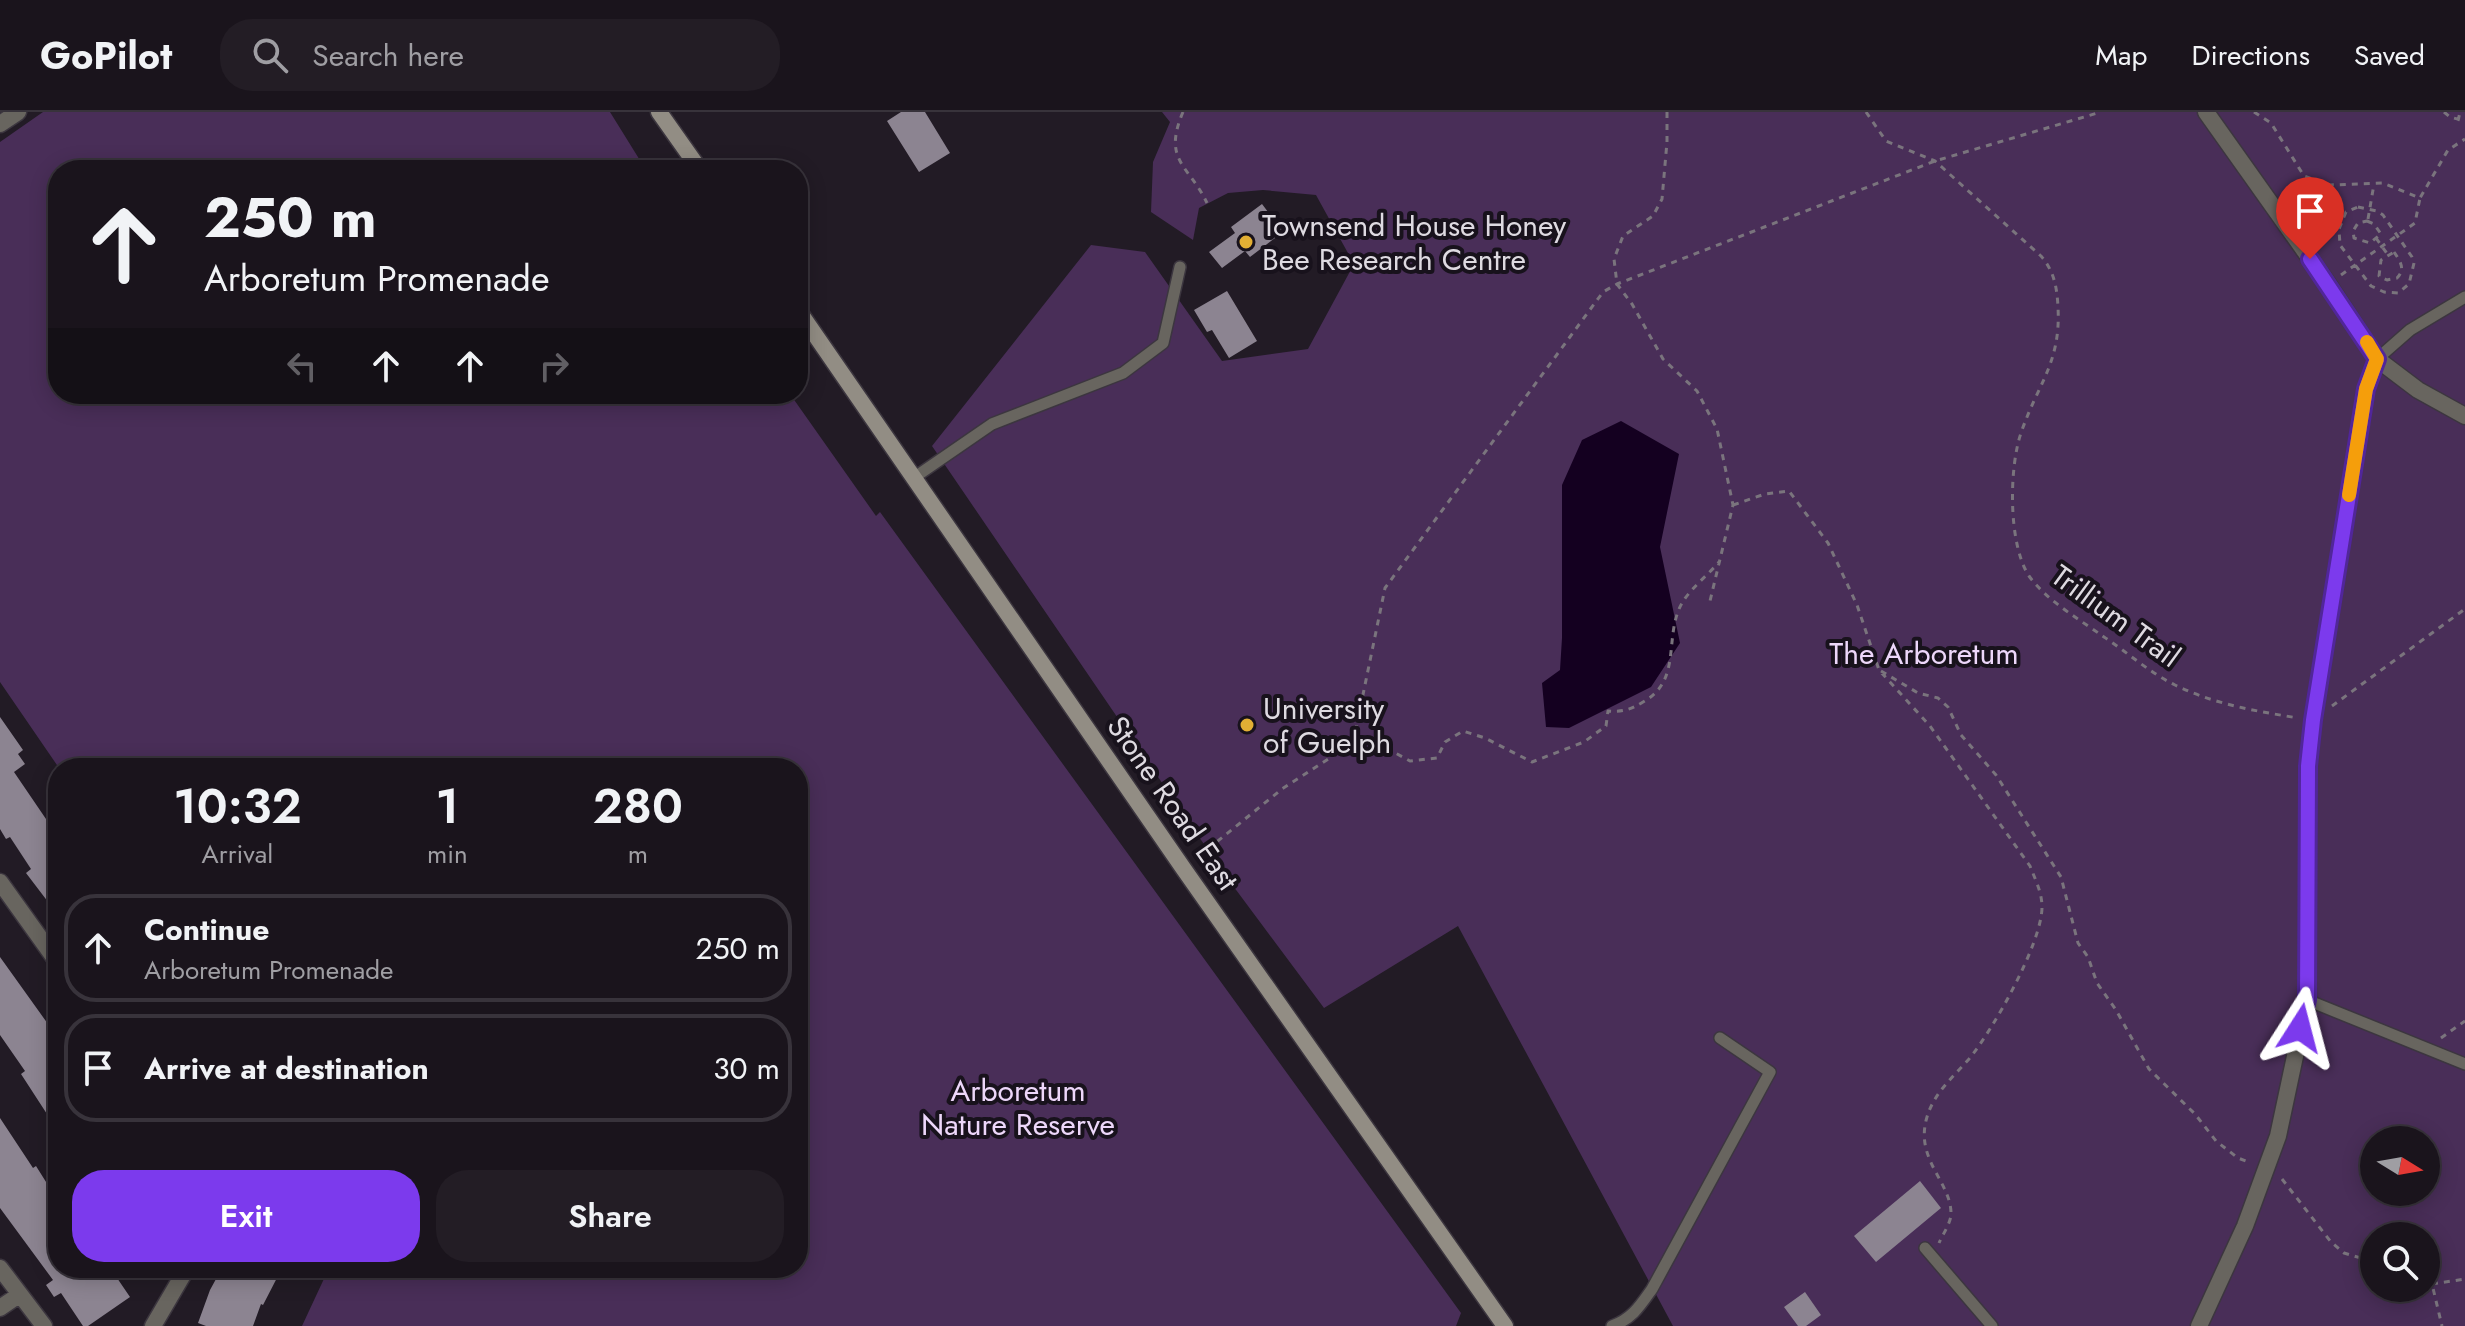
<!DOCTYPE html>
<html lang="en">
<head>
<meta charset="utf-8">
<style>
  body { margin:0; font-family:Jost,sans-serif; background:#231d25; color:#f1f3f6; height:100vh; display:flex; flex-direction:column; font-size:30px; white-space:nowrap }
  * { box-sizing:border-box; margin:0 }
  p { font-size:26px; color:#9f9ea3 }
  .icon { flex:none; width:44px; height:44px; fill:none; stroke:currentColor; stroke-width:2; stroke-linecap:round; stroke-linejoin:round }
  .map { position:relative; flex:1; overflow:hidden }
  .side { position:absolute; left:48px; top:646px; width:760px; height:520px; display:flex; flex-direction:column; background:#1a141c; border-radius:32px; box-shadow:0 4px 20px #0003,0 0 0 2px #38333b }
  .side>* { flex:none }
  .banner { position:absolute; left:48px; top:48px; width:760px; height:244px; border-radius:32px; box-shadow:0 4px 20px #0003,0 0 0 2px #38333b; background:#1a141c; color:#f1f3f6; overflow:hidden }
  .needle { width:52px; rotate:101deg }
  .buttons { position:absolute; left:2360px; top:1014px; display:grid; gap:16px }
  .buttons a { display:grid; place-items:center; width:80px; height:80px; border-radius:50%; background:#1a141c; box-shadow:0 4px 20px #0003,0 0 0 2px #38333b; font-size:40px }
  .pin { position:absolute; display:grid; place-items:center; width:68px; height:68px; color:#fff; margin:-82px -34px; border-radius:50% 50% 50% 0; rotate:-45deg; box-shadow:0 0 8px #0007 }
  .pin .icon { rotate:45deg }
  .me { position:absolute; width:88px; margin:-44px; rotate:9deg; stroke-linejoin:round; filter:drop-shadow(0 0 6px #0008) }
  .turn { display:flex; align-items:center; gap:28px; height:168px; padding:0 24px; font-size:36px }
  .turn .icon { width:104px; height:104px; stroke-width:2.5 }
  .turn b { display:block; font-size:56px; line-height:68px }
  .lanes { display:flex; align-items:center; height:76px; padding:0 24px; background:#0003; justify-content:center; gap:40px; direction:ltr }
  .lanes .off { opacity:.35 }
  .eta { display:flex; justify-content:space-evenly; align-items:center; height:136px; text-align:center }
  .eta b { font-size:48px; font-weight:600; line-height:56px }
  .action { display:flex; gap:16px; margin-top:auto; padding:16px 24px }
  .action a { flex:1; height:92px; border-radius:32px; background:#7c3aed; color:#fff; font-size:32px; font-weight:600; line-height:92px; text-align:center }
  .action a+a { background:#231d25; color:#f1f3f6 }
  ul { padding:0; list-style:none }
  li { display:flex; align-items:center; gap:24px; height:108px; margin:0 16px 12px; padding:0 8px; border:4px solid #38333b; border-radius:32px }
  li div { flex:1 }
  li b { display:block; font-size:30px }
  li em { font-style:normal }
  header { display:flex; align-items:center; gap:48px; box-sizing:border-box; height:112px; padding:0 40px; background:#1a141c; border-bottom:2px solid #38333b }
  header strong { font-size:38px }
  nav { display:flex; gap:44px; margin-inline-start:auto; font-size:28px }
  .search { width:560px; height:72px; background:#231d25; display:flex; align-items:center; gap:20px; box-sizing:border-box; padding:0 28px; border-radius:32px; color:#9f9ea3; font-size:30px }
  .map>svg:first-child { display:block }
</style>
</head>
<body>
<header>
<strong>GoPilot</strong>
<div class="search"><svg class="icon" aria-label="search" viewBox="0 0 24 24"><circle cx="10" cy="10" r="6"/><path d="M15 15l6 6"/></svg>Search here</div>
<nav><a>Map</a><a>Directions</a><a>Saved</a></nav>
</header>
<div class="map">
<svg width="2465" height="1214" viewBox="0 0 2465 1214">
  <rect width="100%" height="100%" fill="#221b25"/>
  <path fill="#492e58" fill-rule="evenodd" d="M43 0H610L646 58H58V282H790L876 404 880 400 1461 1201 1456 1214H302L329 1156H798V656H59L0 570V30Z
    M1162 0H2465V1214H1673L1458 814 1324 896 1225 763 932 334 1091 133 1145 140 1222 249 1308 237 1354 152 1316 83 1263 78 1228 81 1199 96 1193 128 1151 100 1153 50 1170 10ZM2374 1028H2426V1080H2374ZM2374 1124H2426V1176H2374Z"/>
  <path fill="#140020" d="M1621 309 1679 342 1660 435 1680 531 1651 575 1569 616 1546 615 1542 571 1560 558 1562 526V373L1582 328Z"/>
  <path fill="#8c8491" d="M901 0H925L950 41 919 60 887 9Z
    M1262 92 1283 120 1250 145 1245 139 1222 156 1209 140 1235 121 1231 115Z
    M1227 179 1257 229 1229 246 1212 218 1207 220 1194 198Z
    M0 605 23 638 18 642 25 652 14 660 46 707 50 704 58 717V803L26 761 31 757 10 725 6 727 0 717Z
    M0 845 58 926V1019L21 962 25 959 0 923Z
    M0 1006 33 1056 36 1054 58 1089V1156H106L112 1166 115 1163 130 1185 88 1214H83L61 1181 54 1185 46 1173 53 1168 0 1096Z
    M1920 1069 1941 1096 1876 1150 1854 1124Z
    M222 1156H268L279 1162 263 1193 261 1192 253 1214H206L198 1211 210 1178Z
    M1805 1180 1821 1203 1806 1214H1798L1784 1195Z"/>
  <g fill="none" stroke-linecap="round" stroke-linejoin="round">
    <g stroke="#3c363f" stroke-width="14">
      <path id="lane" d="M2377 247 2410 218 2465 185
        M915 365 992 312 1123 261 1163 231 1180 155
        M2307 888 2465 952
        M1925 1136 1992 1214
        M1612 1214C1632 1207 1640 1194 1652 1177L1770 960 1720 926"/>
    </g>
    <g stroke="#3c363f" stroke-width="19">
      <path id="street" d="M2206 0 2328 172 2377 247 2418 278 2465 304
        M0 12 18 0
        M0 770 58 851
        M0 1156 44 1214
        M0 1196 19 1183
        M153 1214 187 1156
        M2199 1214 2245 1114 2278 1024 2307 888 2308 654 2313 608 2366 277 2377 247"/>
    </g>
    <g stroke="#3c363f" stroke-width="19">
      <path id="secondary" d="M659 0 700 58
        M798 198 1183 756 1505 1214"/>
    </g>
    <path stroke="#7a747d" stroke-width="3" stroke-dasharray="6 6" stroke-linecap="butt" d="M1183 0C1162 49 1189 53 1207 91
      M1667 0V30L1662 87 1653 104 1623 124 1614 147 1617 172 1632 192 1663 247 1697 279 1717 317 1733 393 1710 489
      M1866 0 1886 29 1935 49 2041 144C2054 159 2057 175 2058 195 2061 251 2038 271 2021 321 2009 356 2008 432 2029 464 2047 489 2079 507 2104 525 2127 540 2150 561 2175 573 2214 592 2255 599 2298 606
      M2254 0 2271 11 2304 64 2330 73 2383 71 2420 86 2448 38 2465 27
      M2444 0 2450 5 2465 9
      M2458 9 2460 0
      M2358 95 2377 99 2383 103 2412 145 2414 151 2409 172 2398 181 2384 180 2371 174 2340 133 2339 117 2346 100Z
      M2368 107 2374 72
      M2367 109 2374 112 2381 122 2370 131 2354 126 2353 119 2358 111Z
      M2376 126 2388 143
      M2394 140C2400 149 2406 157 2397 166L2387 168 2379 164 2381 148Z
      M2341 163 2415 111 2420 86
      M1733 393 1765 382 1789 379 1828 431 1857 493 1879 558 1930 614 2030 754C2035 767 2042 780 2042 795 2042 831 1993 918 1969 947 1953 965 1934 981 1927 1005 1914 1048 1952 1070 1951 1103 1950 1112 1943 1122 1939 1131
      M1881 559 1918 581 1938 586 1948 595 1961 623 1996 663 2061 765 2078 831 2088 845 2097 871 2116 898 2149 957 2195 1002 2216 1029 2238 1046 2251 1051
      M2332 594 2465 497
      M1353 631 1370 627 1410 649 1437 646 1445 630 1463 619 1485 626 1532 650 1584 630 1606 614 1608 599C1623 600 1630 598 1643 590 1683 568 1663 525 1682 491 1691 476 1708 463 1719 450
      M1208 737 1282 677 1353 631 1385 476 1603 180 1617 172 1935 49 2101 0
      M2441 926 2465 909
      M2282 1067 2331 1130 2344 1141 2374 1150
      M2426 1169 2432 1172 2442 1214
      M2432 1172 2465 1167"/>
    <use href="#lane" stroke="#68655f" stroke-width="11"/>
    <use href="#street" stroke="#68655f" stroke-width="16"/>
    <use href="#secondary" stroke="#928d84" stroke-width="16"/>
  </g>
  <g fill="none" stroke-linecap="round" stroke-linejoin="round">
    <g stroke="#51269a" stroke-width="20">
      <path id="route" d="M2300 916 2307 888 2308 654 2313 608 2366 277 2377 247 2310 147"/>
    </g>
    <use href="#route" stroke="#7c3aed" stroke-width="14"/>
    <path stroke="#f59e0b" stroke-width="14" d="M2349 383 2366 277 2377 247 2367 230"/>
  </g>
  <g fill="#e2af34" stroke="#18121c" stroke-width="3">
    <circle cx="1246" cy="130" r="8"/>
    <circle cx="1247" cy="613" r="8"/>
  </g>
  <g text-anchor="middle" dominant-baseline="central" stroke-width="8" stroke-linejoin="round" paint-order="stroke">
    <g font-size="30" fill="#dedae1" stroke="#18121c" text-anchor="start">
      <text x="1262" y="113">Townsend House Honey<tspan x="1262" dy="34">Bee Research Centre</tspan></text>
      <text x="1263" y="596">University<tspan x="1263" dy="34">of Guelph</tspan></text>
    </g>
    <g font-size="30" fill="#dedae1" stroke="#18121c">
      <text transform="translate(2116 504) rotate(36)">Trillium Trail</text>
      <text transform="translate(1173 691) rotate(55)">Stone Road East</text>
    </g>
    <g font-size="30" fill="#edd7fa" stroke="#18121c">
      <text x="1924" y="541">The Arboretum</text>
      <text x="1018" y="978">Arboretum<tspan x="1018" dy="34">Nature Reserve</tspan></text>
    </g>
  </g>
</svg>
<div class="buttons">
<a><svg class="needle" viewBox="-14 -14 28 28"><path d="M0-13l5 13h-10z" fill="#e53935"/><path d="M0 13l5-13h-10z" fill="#9f9ea3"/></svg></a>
<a><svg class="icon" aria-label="search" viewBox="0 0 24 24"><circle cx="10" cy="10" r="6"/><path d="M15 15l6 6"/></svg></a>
</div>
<div class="pin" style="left:2310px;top:147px;background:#d93025"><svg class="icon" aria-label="arrive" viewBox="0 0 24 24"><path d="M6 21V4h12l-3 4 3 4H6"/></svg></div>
<svg class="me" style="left:2300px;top:916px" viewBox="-20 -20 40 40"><path d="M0-17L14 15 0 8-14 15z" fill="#7c3aed" stroke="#fff" stroke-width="4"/></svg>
<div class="banner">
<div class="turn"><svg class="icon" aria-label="ahead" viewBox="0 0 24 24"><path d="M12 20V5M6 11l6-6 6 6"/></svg><div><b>250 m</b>Arboretum Promenade</div></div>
<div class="lanes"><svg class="icon off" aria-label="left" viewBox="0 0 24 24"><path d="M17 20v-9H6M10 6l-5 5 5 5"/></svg><svg class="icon" aria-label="ahead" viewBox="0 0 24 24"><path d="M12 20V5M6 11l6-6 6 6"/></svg><svg class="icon" aria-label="ahead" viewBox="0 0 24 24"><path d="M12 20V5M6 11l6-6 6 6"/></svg><svg class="icon off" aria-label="right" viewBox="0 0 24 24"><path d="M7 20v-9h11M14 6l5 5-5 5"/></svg></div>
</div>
<section class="side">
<div class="eta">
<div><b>10:32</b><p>Arrival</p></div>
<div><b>1</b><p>min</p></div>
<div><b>280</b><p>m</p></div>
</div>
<ul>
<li><svg class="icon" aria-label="ahead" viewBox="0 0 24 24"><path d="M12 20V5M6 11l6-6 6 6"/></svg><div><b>Continue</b><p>Arboretum Promenade</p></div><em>250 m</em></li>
<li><svg class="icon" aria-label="arrive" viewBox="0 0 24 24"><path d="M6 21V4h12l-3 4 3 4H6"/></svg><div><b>Arrive at destination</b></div><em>30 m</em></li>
</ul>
<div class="action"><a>Exit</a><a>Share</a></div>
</section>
</div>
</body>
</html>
